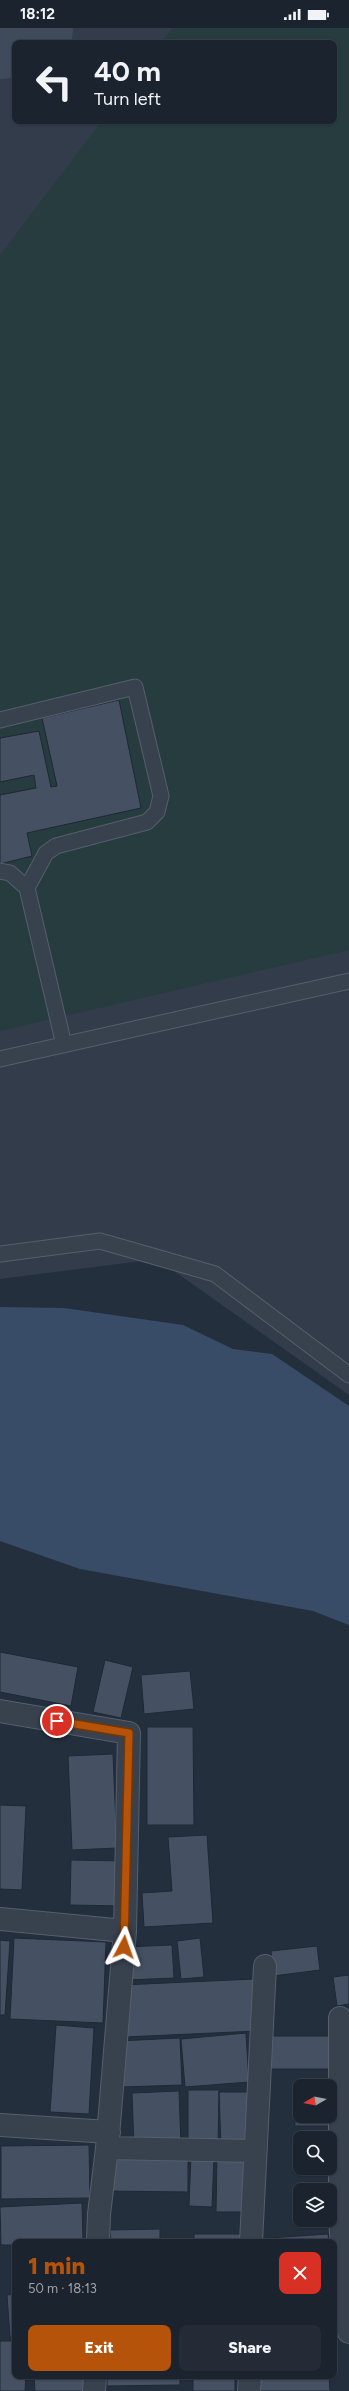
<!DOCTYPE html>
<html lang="en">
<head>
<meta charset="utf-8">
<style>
  body { margin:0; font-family:Figtree,sans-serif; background:#242b36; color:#f1f3f6; height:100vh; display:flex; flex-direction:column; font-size:15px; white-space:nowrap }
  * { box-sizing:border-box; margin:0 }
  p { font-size:13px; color:#a0a4aa }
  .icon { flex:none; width:22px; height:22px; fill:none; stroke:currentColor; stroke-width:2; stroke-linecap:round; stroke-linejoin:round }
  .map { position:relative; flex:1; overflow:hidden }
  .panel { position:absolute; left:12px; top:2211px; width:325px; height:140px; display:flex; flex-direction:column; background:#1b232e; border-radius:8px; box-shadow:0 1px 3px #0004,0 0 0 1px #39404a }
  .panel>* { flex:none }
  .banner { position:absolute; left:12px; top:12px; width:325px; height:84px; border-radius:8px; box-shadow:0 1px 3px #0004,0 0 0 1px #39404a; background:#1b232e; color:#f1f3f6; overflow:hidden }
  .needle { width:26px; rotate:261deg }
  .tools { position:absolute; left:293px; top:2051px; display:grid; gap:8px }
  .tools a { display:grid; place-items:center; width:44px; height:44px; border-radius:8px; background:#1b232e; box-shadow:0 1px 3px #0004,0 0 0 1px #39404a; font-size:20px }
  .pin { position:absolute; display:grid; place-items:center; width:34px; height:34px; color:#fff; margin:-17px; border:2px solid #fff; border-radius:50%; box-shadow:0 1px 4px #0007 }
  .me { position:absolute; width:44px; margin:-22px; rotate:4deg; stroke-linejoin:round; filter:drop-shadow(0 0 3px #0008) }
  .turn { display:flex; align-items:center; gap:14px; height:84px; padding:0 16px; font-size:18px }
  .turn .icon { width:52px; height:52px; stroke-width:2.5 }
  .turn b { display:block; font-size:28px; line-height:34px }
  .round { display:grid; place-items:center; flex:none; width:42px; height:42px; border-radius:8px; background:#242b36 }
  .headline { display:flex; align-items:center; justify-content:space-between; height:68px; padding:0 16px }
  h1 { font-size:24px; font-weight:800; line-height:30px; color:#b45309 }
  .primary-button { display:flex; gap:8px; margin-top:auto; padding:8px 16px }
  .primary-button a { flex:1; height:46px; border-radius:8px; background:#b45309; color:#fff; font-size:16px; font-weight:800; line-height:46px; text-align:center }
  .primary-button a+a { background:#242b36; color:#f1f3f6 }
  .status { display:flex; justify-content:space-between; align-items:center; height:28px; padding:0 20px; background:#1b232e; direction:ltr }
  .status svg { height:11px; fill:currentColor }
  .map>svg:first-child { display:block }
</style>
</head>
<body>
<div class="status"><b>18:12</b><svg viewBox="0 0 49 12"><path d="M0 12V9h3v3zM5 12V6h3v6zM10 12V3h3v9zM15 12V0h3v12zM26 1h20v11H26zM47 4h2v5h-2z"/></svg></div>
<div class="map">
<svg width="349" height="2363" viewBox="0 0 349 2363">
  <rect width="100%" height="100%" fill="#242f3e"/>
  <path fill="#323c4b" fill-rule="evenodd" d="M0 0H349V1367L157 1231 0 1251ZM15 15H334V93H15Z"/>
  <path fill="#263c3f" d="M173 0H349V922L0 1003V227L102 93H334V15H161Z"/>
  <path fill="#394c67" d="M0 1279 64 1280 183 1297 233 1321 272 1326 349 1378V1597L313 1583 80 1541 0 1513Z"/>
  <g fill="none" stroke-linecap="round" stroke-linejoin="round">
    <path stroke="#3f4a5a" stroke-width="88" d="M0 7 29 0"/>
  </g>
  <path fill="#455162" stroke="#1f2835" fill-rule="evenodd" d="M119 672 141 780 27 805 32 828 0 836V767L36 760 34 747 0 754V710L39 703 51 759 57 758 42 690Z
    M0 1624 78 1639 71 1678 0 1664Z
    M105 1632 133 1639 121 1690 93 1684Z
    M190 1643 194 1681 144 1686 141 1647Z
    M147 1699H193L194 1797H147Z
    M113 1726 117 1820 72 1822 68 1728Z
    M0 1777 26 1778 22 1862 0 1861Z
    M207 1807 213 1895 144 1899 142 1865 172 1863 168 1809Z
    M71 1832 123 1833 122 1878 70 1877Z
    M14 1910 106 1914 103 1995 10 1991Z
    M200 1910 204 1949 181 1951 177 1913Z
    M0 1912 10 1913 5 1987H0Z
    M172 1917 174 1950 127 1952 125 1919Z
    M317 1918 320 1942 273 1948 271 1923Z
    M349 1947V1976L337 1978 333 1949Z
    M254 1951 257 2003 125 2009 122 1957Z
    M56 1997 94 2000 89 2086 50 2084Z
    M246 2005 249 2054 185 2059 181 2011Z
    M268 2008H335V2041H269Z
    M180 2010 182 2057 121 2059 118 2013Z
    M294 2056H332V2098H295ZM300 2058H330V2088H300Z
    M188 2062H219L218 2120H188Z
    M179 2063 181 2118 134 2120 132 2065Z
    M219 2064H250L252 2117 221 2118Z
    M89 2117 90 2170 1 2171V2118Z
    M191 2126 214 2127 212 2179 189 2178Z
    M217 2126H244V2184H216Z
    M108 2127 188 2128V2164L108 2163Z
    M82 2175 83 2213 15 2214V2217H1L0 2179Z
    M160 2201V2214H111L110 2202Z
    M194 2206H242V2214H194Z
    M328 2206 329 2214H254V2211Z
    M12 2219H15V2256H13Z
    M15 2266V2309H10L7 2267Z
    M334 2266H335L338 2294H334Z
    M334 2302H335L337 2327H334Z
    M0 2313H15V2348H26L25 2363H0Z
    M34 2348H87L88 2363H35Z
    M107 2348H180V2357L107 2358Z
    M193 2348H235V2363H193Z
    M254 2348H329L330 2363H255Z"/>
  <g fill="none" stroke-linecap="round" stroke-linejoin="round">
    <g stroke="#565f6c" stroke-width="17">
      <path id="service" d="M0 692 135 659 161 768 157 784 147 794 56 818 46 825 27 860
        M0 843 10 845 27 860 64 1017
        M0 1031 349 953
        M0 1226 100 1213 215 1246 349 1347"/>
    </g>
    <g stroke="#565f6c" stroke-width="24">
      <path id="minor" d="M0 1683 129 1705 125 1903 107 2120
        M0 1891 125 1903
        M340 1990V2192L349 2304
        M0 2097 109 2104
        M98 2214 99 2186 107 2120 255 2123
        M251 2214 265 1938
        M94 2363 95 2348
        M249 2363 250 2348"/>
    </g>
    <use href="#service" stroke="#38414e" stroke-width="15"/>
    <use href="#minor" stroke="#38414e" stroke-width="22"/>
  </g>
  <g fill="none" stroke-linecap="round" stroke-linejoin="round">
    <g stroke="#753606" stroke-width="10">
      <path id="route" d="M57 1693 129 1705 124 1919"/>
    </g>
    <use href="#route" stroke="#b45309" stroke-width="7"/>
  </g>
</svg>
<div class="tools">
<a><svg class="needle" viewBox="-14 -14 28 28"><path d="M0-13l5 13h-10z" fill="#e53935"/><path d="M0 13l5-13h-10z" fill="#a0a4aa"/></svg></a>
<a><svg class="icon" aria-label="search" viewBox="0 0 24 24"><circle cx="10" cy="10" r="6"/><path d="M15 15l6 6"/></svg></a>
<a><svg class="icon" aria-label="layers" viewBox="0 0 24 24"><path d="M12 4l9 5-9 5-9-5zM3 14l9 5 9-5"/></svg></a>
</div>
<div class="pin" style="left:57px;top:1693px;background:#d93025"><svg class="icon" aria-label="arrive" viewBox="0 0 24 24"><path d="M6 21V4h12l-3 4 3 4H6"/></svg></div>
<svg class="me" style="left:124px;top:1919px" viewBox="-20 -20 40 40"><path d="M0-17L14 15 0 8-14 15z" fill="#b45309" stroke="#fff" stroke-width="4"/></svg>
<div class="banner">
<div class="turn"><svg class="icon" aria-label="left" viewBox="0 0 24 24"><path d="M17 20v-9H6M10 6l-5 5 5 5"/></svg><div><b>40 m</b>Turn left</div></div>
</div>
<section class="panel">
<div class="headline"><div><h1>1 min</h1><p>50 m · 18:13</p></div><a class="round" style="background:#d93025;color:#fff"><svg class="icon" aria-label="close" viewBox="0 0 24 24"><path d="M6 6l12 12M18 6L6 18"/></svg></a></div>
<div class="primary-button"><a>Exit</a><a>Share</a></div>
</section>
</div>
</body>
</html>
